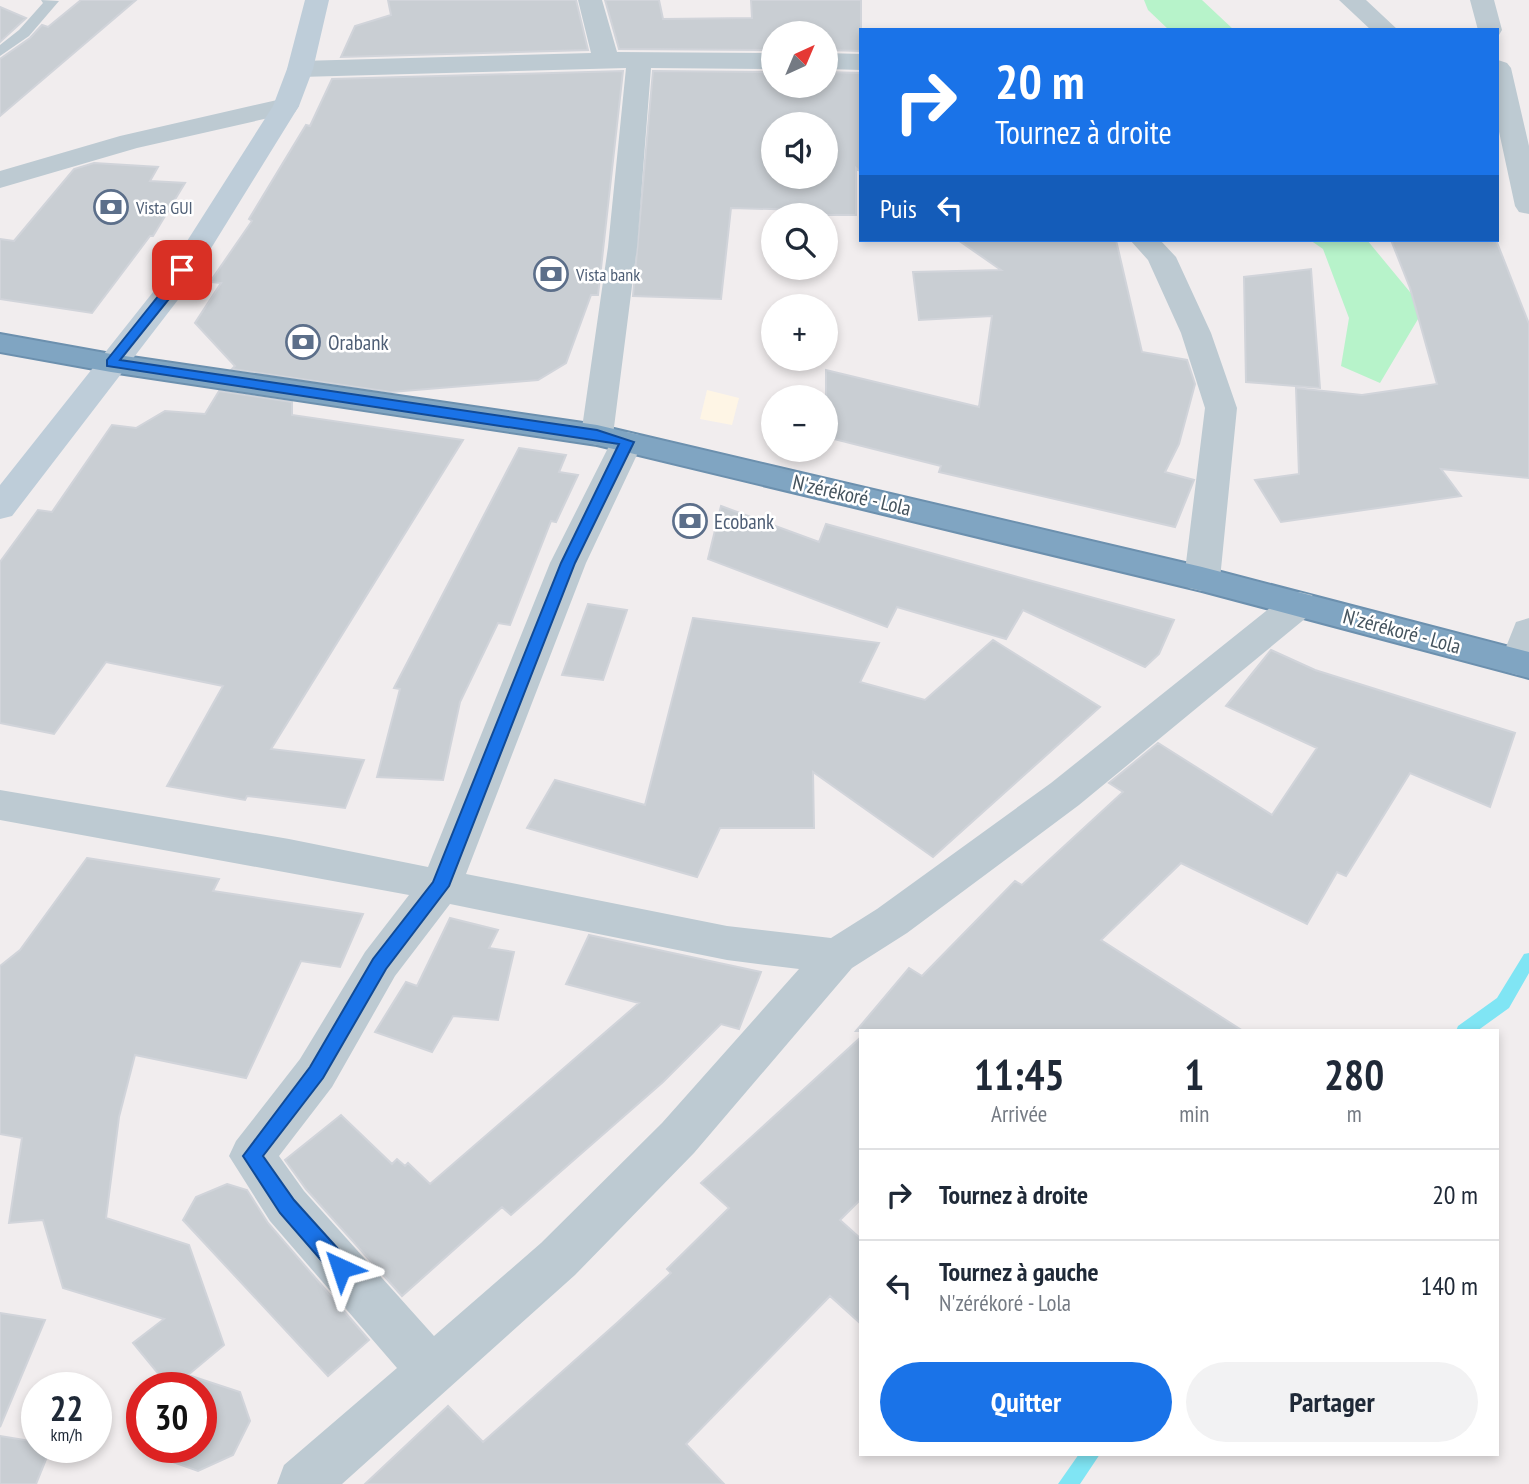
<!DOCTYPE html>
<html lang="fr">
<head>
<meta charset="utf-8">
<style>
  body { margin:0; font-family:"PT Sans Narrow",sans-serif; background:#f2f2f3; color:#1f2937; height:100vh; display:flex; flex-direction:column; font-size:26px; white-space:nowrap }
  * { box-sizing:border-box; margin:0 }
  p { font-size:23px; color:#747a83 }
  .icon { flex:none; width:38px; height:38px; fill:none; stroke:currentColor; stroke-width:2; stroke-linecap:round; stroke-linejoin:round }
  .map { position:relative; flex:1; overflow:hidden }
  .drawer { position:absolute; left:859px; top:1029px; width:640px; height:427px; display:flex; flex-direction:column; background:#fff; border-radius:0px; box-shadow:0 4px 10px #0003 }
  .drawer>* { flex:none }
  .banner { position:absolute; left:859px; top:28px; width:640px; height:214px; border-radius:0px; box-shadow:0 4px 10px #0003; background:#1a73e8; color:#fff; overflow:hidden }
  .needle { width:46px; rotate:44deg }
  .tools { position:absolute; left:761px; top:21px; display:grid; gap:14px }
  .tools a { display:grid; place-items:center; width:77px; height:77px; border-radius:50%; background:#fff; box-shadow:0 4px 10px #0003; font-size:35px }
  .speed { position:absolute; left:21px; top:1372px; display:flex; gap:14px; font-size:35px; font-weight:700; text-align:center }
  .speed>* { display:grid; place-content:center; width:91px; height:91px; border-radius:50%; background:#fff; box-shadow:0 4px 10px #0003; line-height:1 }
  .speed small { font-size:18px; font-weight:400 }
  .speed .limit { border:10px solid #d22; background:#fff; color:#111 }
  .pin { position:absolute; display:grid; place-items:center; width:60px; height:60px; color:#fff; margin:-30px; border-radius:14px; box-shadow:0 4px 10px #0006 }
  .me { position:absolute; width:77px; margin:-38px; rotate:318deg; stroke-linejoin:round; filter:drop-shadow(0 0 5px #0008) }
  .turn { display:flex; align-items:center; gap:24px; height:147px; padding:0 21px; font-size:32px }
  .turn .icon { width:91px; height:91px; stroke-width:2.5 }
  .turn b { display:block; font-size:49px; line-height:60px }
  .then { display:flex; align-items:center; height:66px; padding:0 21px; background:#0003; gap:14px; font-size:26px }
  .eta { display:flex; justify-content:space-evenly; align-items:center; height:119px; text-align:center }
  .eta b { font-size:42px; font-weight:700; line-height:49px }
  .action { display:flex; gap:14px; margin-top:auto; padding:14px 21px }
  .action a { flex:1; height:80px; border-radius:42px; background:#1a73e8; color:#fff; font-size:28px; font-weight:700; line-height:80px; text-align:center }
  .action a+a { background:#f2f2f3; color:#1f2937 }
  ul { padding:0; list-style:none }
  li { display:flex; align-items:center; gap:21px; height:91px; padding:0 21px; border-top:2px solid #e0e1e3 }
  li div { flex:1 }
  li b { display:block; font-size:26px }
  li em { font-style:normal }
  .map>svg:first-child { display:block }
</style>
</head>
<body>
<div class="map">
<svg width="1529" height="1484" viewBox="0 0 1529 1484">
  <rect width="100%" height="100%" fill="#f1edee"/>
  <path fill="#fef5e5" d="M707 390 739 398 732 425 700 419Z"/>
  <path fill="#b7f3ca" d="M1144 0H1202L1234 30H1169L1148 10Z
    M1310 240H1367L1424 309 1380 383 1341 366 1349 318 1323 249Z"/>
  <g fill="none" stroke-linecap="round" stroke-linejoin="round">
    <path fill="#80e5f4" fill-rule="evenodd" d="M1529 953V973L1509 1008 1477 1031H1456L1458 1026 1497 998 1524 954Z
      M1079 1454H1100L1080 1484H1058Z"/>
  </g>
  <path fill="#c9ced3" stroke="#d1d4da" stroke-width="2" fill-rule="evenodd" d="M81 0H136L0 116V59L30 38 42 25 48 27Z
    M388 0H576L588 50 341 57 355 26 391 15Z
    M605 0H659L663 19 752 18 751 0H861V51L826 50V33H774V50L619 49Z
    M0 7 26 18 0 42Z
    M623 71 598 295H591L566 363 538 380 391 392 232 369 235 366 195 323 221 283 210 282 252 221 249 219 306 125 310 126 332 79Z
    M653 71 774 72V86H826V72L861 73V172L856 168V215H804V210L731 208 721 299 633 296ZM774 124H826V177H774Z
    M94 163 158 167 150 181 185 183 153 236H150L92 313 0 299V239L14 241 74 169Z
    M958 240H1116L1142 352 1187 360 1195 384 1179 444 1165 472 1194 480 1175 527 939 472 941 466 826 437V370L979 407 992 316 919 320 913 272 1001 270Z
    M1391 240H1496L1529 324V478L1441 469 1461 496 1281 522 1255 480 1299 474 1296 388 1362 395 1437 384 1410 288Z
    M1311 269 1320 388 1246 382 1244 277Z
    M219 391 292 402V415L463 440 271 749 364 760 345 808 247 796 245 800 167 786 223 686 106 662 54 734 0 723V562L38 510 52 512 112 425 136 428 165 411 205 414Z
    M519 448 566 455 559 472 578 475 556 522 551 521 510 625 498 623 460 702 443 780 377 777 400 689 394 688Z
    M721 506 819 542 826 524 1174 620 1159 654 1145 667 1023 610 1006 639 897 607 887 627 708 559Z
    M588 604 627 610 603 680 562 675Z
    M693 618 879 643 860 682 925 700 993 640 1100 707 933 857 813 772 814 828H720L697 877 527 828 555 780 645 805Z
    M1271 650 1315 670 1515 733 1490 807 1410 773 1346 876 1337 872 1307 924 1181 863 1101 940 1243 1031H856L909 968 922 976 1015 881 1022 885 1123 792 1109 783 1158 743 1272 815 1317 748 1226 706Z
    M87 858 219 879 213 891 363 914 340 967 301 961 246 1078 135 1055 119 1117 106 1218 189 1245 224 1345 188 1375 240 1392 250 1421 233 1455 198 1471 167 1460 163 1447H201V1388H170L133 1343 164 1319 63 1288 43 1220 9 1223 22 1138 0 1134V966L20 950Z
    M450 918 498 930 489 948 514 952 498 1020 453 1016 432 1052 375 1032 406 982 417 986Z
    M589 935 761 972 739 1029 721 1024 663 1082 511 1215 502 1207 402 1296 306 1189 285 1160 341 1115 392 1164 397 1159 405 1166 408 1163 430 1184 639 1003 566 984Z
    M861 1037V1199L840 1220 861 1239V1324L830 1296 686 1444 724 1484H365L448 1406 483 1442 618 1322 671 1273 667 1269 729 1208 701 1183Z
    M227 1184 247 1190 268 1223 369 1340 328 1376 183 1220 196 1197Z
    M0 1313 45 1320 0 1427Z
    M0 1436 37 1442V1447H51L36 1484H0Z"/>
  <g fill="none" stroke-linecap="round" stroke-linejoin="round">
    <g stroke="#6c90ae" stroke-width="4">
      <path id="highway" d="M0 334 111 354 597 425 1202 567 1529 652V678L1202 591 597 445 111 372 0 352Z"/>
    </g>
    <path fill="#bdcad2" fill-rule="evenodd" d="M41 0 59 1 29 36 0 56V45L19 30 43 3Z"/>
    <path fill="#bdcad2" fill-rule="evenodd" d="M578 0H602L617 52 774 53V69L651 68 637 247 613 435 609 442 597 445 585 442 581 435 608 247 626 68 300 77 291 74 287 69 291 64 300 61 591 53Z
      M1339 0H1366L1398 30H1371Z
      M1470 0H1494L1502 30 1499 35 1498 30H1478Z
      M826 53 861 54V70L826 69Z
      M1498 60 1507 63 1511 68 1529 146V214L1519 212 1515 206 1498 127Z
      M286 98 295 100 299 106 295 112 137 148 0 188V171L120 136Z
      M1130 240H1160L1176 257 1211 333 1237 408 1220 579 1215 588 1202 591 1189 588 1184 579 1205 408 1181 333 1148 260Z
      M627 432 639 435 643 442 586 563 466 874 727 926 831 938 877 909 1051 783 1286 595 1299 592 1312 595 1317 604 1312 613 1079 805 907 933 852 968 694 1153 575 1275 342 1484H277L284 1465 397 1368 270 1221 229 1156 236 1141 300 1059 365 952 409 895 0 820V790L289 839 428 867 550 563 611 442 615 435ZM450 904 727 960 799 969 662 1123 541 1243 434 1336 304 1191 279 1156 332 1087 395 976Z
      M1529 618V672L1518 675 1505 671 1500 662 1516 622Z"/>
    <path fill="#becdd9" fill-rule="evenodd" d="M305 0H329L313 69 299 106 184 292 12 516 0 519V485L161 282 273 106 287 69Z"/>
    <use href="#highway" fill="#80a5c2" fill-rule="evenodd"/>
  </g>
  <path fill="#1a73e8" stroke="#114b97" stroke-width="2" d="M178 267 188 270 177 289 120 360 597 430 634 442 575 563 449 886 386 969 323 1078 263 1156 294 1200 349 1261 351 1268 349 1275 341 1277 334 1275 280 1213 243 1156 310 1067 373 959 433 882 561 563 619 444 107 366V360L167 285Z"/>
  <defs>
    <g id="bank-ring" transform="scale(1.75)"><circle r="9.5" fill="#fff" stroke="#5c6f8a" stroke-width="1.5"/><path d="M-6-4H6V4H-6ZM0-2.3a2.3 2.3 0 1 0 0 4.6a2.3 2.3 0 1 0 0-4.6Z" fill="#5c6f8a"/></g>
  </defs>
  <g fill-rule="evenodd">
    <use href="#bank-ring" x="111" y="207"/>
    <use href="#bank-ring" x="551" y="274"/>
    <use href="#bank-ring" x="303" y="342"/>
    <use href="#bank-ring" x="690" y="521"/>
  </g>
  <g text-anchor="middle" dominant-baseline="central" stroke-width="5" stroke-linejoin="round" paint-order="stroke">
    <g font-size="18" fill="#4e5e75" stroke="#fff" text-anchor="start">
      <text x="136" y="207">Vista GUI</text>
      <text x="576" y="274">Vista bank</text>
    </g>
    <g font-size="21" fill="#4e5e75" stroke="#fff" text-anchor="start">
      <text x="328" y="342">Orabank</text>
      <text x="714" y="521">Ecobank</text>
    </g>
    <g font-size="21" fill="#44535d" stroke="#fff">
      <text transform="translate(852 495) rotate(13)">N'zérékoré - Lola</text>
      <text transform="translate(1402 631) rotate(15)">N'zérékoré - Lola</text>
    </g>
  </g>
</svg>
<div class="tools">
<a><svg class="needle" viewBox="-14 -14 28 28"><path d="M0-13l5 13h-10z" fill="#e53935"/><path d="M0 13l5-13h-10z" fill="#747a83"/></svg></a>
<a><svg class="icon" aria-label="sound" viewBox="0 0 24 24"><path d="M4 9h4l5-4v14l-5-4H4zM17 9q2 3 0 6"/></svg></a>
<a><svg class="icon" aria-label="search" viewBox="0 0 24 24"><circle cx="10" cy="10" r="6"/><path d="M15 15l6 6"/></svg></a>
<a>+</a>
<a>−</a>
</div>
<div class="speed"><div>22<small>km/h</small></div><div class="limit">30</div></div>
<div class="pin" style="left:182px;top:270px;background:#d93025"><svg class="icon" aria-label="arrive" viewBox="0 0 24 24"><path d="M6 21V4h12l-3 4 3 4H6"/></svg></div>
<svg class="me" style="left:341px;top:1268px" viewBox="-20 -20 40 40"><path d="M0-17L14 15 0 8-14 15z" fill="#1a73e8" stroke="#fff" stroke-width="4"/></svg>
<div class="banner">
<div class="turn"><svg class="icon" aria-label="right" viewBox="0 0 24 24"><path d="M7 20v-9h11M14 6l5 5-5 5"/></svg><div><b>20 m</b>Tournez à droite</div></div>
<div class="then">Puis<svg class="icon" aria-label="left" viewBox="0 0 24 24"><path d="M17 20v-9H6M10 6l-5 5 5 5"/></svg></div>
</div>
<section class="drawer">
<div class="eta">
<div><b>11:45</b><p>Arrivée</p></div>
<div><b>1</b><p>min</p></div>
<div><b>280</b><p>m</p></div>
</div>
<ul>
<li><svg class="icon" aria-label="right" viewBox="0 0 24 24"><path d="M7 20v-9h11M14 6l5 5-5 5"/></svg><div><b>Tournez à droite</b></div><em>20 m</em></li>
<li><svg class="icon" aria-label="left" viewBox="0 0 24 24"><path d="M17 20v-9H6M10 6l-5 5 5 5"/></svg><div><b>Tournez à gauche</b><p>N'zérékoré - Lola</p></div><em>140 m</em></li>
</ul>
<div class="action"><a>Quitter</a><a>Partager</a></div>
</section>
</div>
</body>
</html>
